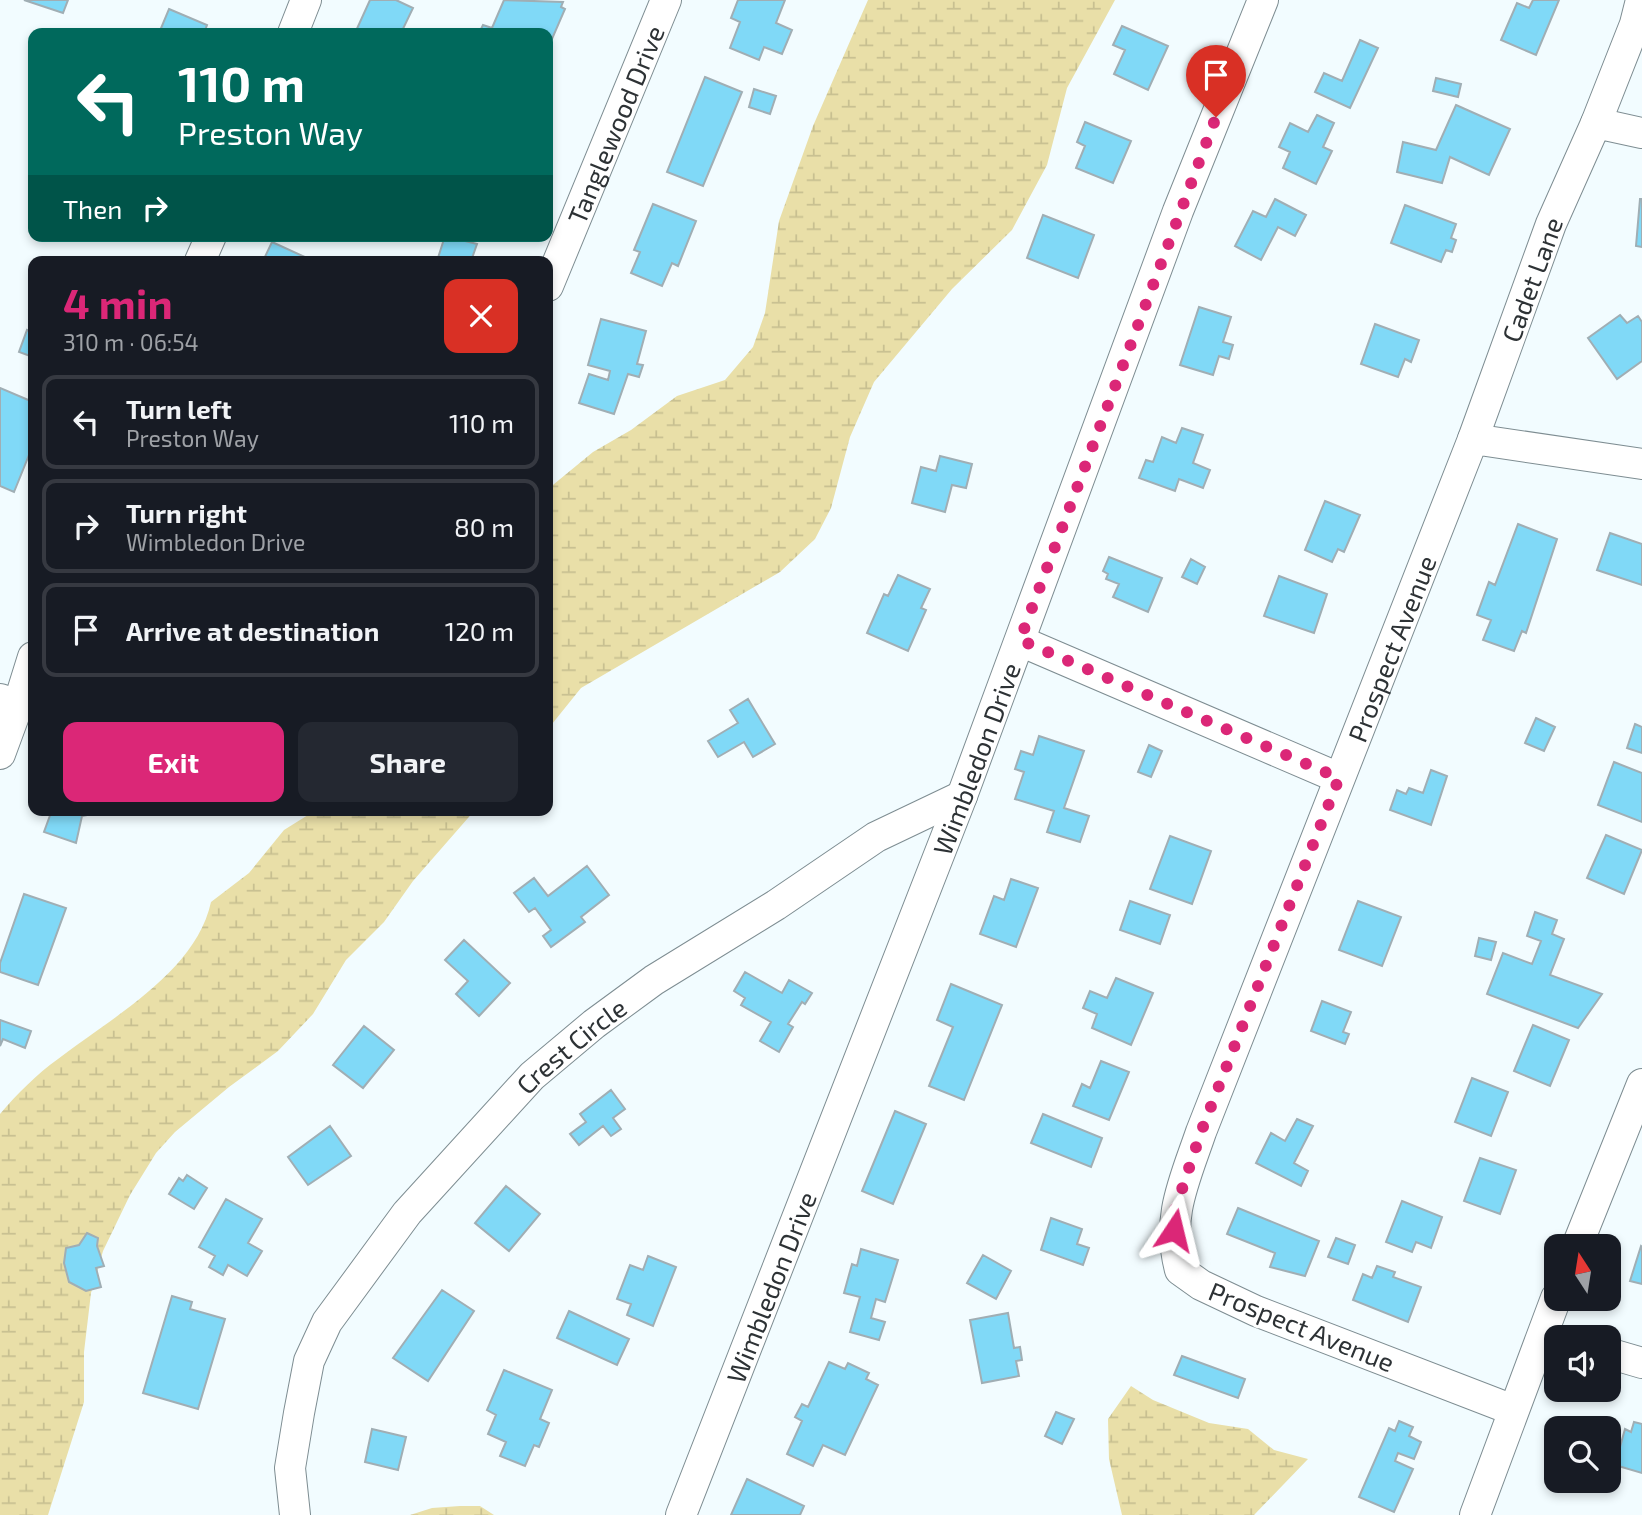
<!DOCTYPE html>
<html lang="en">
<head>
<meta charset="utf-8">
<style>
  body { margin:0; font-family:"Exo 2",sans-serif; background:#242831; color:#f1f3f6; height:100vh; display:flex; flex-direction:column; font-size:26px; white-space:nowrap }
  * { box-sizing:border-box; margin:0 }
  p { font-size:23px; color:#9ea1a6 }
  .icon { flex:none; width:38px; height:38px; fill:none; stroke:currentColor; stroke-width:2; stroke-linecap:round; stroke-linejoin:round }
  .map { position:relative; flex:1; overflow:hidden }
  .drawer { position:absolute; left:28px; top:256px; width:525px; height:560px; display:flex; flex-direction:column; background:#171b24; border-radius:14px; box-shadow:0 4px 10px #0003 }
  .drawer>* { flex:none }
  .hud { position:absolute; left:28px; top:28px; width:525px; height:214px; border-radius:14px; box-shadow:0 4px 10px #0003; background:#00695c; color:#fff; overflow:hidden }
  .needle { width:46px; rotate:348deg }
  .controls { position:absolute; left:1544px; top:1234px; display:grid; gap:14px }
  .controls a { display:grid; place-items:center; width:77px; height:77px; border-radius:14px; background:#171b24; box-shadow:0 4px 10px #0003; font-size:35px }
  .pin { position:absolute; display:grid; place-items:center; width:60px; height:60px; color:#fff; margin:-72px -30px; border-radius:50% 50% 50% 0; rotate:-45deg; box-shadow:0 0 7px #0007 }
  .pin .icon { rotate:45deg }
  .me { position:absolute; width:77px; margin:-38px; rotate:10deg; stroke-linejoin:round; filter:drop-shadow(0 0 5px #0008) }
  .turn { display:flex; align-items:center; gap:24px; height:147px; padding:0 35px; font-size:32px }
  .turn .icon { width:91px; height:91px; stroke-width:2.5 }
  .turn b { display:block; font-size:49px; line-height:60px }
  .then { display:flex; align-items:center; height:66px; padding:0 35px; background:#0003; gap:14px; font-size:26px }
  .round { display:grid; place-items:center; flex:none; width:74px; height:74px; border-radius:14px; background:#242831 }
  .summary { display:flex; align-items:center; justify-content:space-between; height:119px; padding:0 35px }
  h1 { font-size:42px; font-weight:700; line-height:52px; color:#db2777 }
  .button { display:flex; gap:14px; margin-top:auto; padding:14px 35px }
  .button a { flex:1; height:80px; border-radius:14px; background:#db2777; color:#fff; font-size:28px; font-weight:700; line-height:80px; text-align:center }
  .button a+a { background:#242831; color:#f1f3f6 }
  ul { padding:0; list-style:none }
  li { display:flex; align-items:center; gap:21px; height:94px; margin:0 14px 10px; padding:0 21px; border:4px solid #363941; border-radius:14px }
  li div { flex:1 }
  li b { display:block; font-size:26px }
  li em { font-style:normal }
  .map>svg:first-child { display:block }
</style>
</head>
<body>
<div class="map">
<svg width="1642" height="1515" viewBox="0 0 1642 1515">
  <defs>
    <pattern id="wetland-marsh" width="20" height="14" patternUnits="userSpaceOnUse" patternTransform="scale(1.75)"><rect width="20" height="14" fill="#e9dfa8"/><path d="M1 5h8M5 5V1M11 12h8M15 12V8" fill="none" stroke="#c8c091"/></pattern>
  </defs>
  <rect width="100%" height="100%" fill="#f2fcff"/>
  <path fill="url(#wetland-marsh)" d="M868 0H1115L1067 88 1047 165 1012 230 952 289 874 382 850 437 831 508 815 539 780 572 581 688 548 729V489L593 452 631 430 677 396 725 380 753 347 765 313 779 221 813 126Z
    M316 810H475L413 881 384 922 346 960 313 1014 278 1051 229 1087 175 1132 156 1153 130 1195 103 1251 91 1293 84 1352V1402L48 1515H0V1114C17 1094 37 1074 58 1059 111 1018 196 972 211 902L249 873 284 830Z
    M1131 1386 1153 1400 1209 1423 1248 1429 1274 1450 1308 1459 1254 1515H1122L1109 1459 1108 1419Z
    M460 1506H480L494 1515H410L432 1508Z"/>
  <path fill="#80d9f7" stroke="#a0aeb4" stroke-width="2" d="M24 0H68L63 13Z
    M370 0H396L413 8 401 33H355Z
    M504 0 563 2 561 7 565 9 552 39 548 33H479L483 25 492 28Z
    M738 0H785L776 23 792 30 782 54 764 47 759 60 730 48 740 22 731 18Z
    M1533 0H1559L1536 55 1501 40 1517 3 1529 8Z
    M169 9 207 25 204 33H159Z
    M1122 26 1168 46 1148 90 1114 74 1125 50 1113 45Z
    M1360 40 1378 48 1350 108 1315 92 1324 73 1342 81Z
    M705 77 742 92 703 186 667 172Z
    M1436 78 1461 84 1458 97 1433 91Z
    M754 89 776 96 770 114 749 107Z
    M1456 105 1510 129 1489 175 1450 157 1442 183 1397 172 1403 142 1436 150Z
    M1317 115 1334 123 1323 147 1332 151 1316 184 1283 168 1290 152 1279 147 1290 123 1308 132Z
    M1085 122 1131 141 1113 183 1076 168 1085 146 1077 142Z
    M1275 199 1306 215 1295 236 1278 227 1261 260 1235 246 1253 211 1266 217Z
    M1640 199H1642V247L1636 246Z
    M653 204 696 221 678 266 672 263 662 286 631 273 640 252 634 250Z
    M1405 205 1456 224 1451 238 1456 240 1452 252 1446 250 1441 262 1391 243Z
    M1043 215 1094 235 1078 278 1027 258Z
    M445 236 477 244 471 261H437Z
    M272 242 307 258 305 261H263Z
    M1199 307 1231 317 1223 342 1233 345 1229 359 1219 356 1213 375 1180 365Z
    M1620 315 1627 323 1638 316 1642 322V361L1617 379 1588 338Z
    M601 319 646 331 637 364 643 365 639 377 628 374 614 414 579 403 589 374 608 380 610 371 588 365Z
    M1375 324 1419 340 1411 362 1405 359 1398 377 1361 364Z
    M27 330 33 333V357L19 352Z
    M0 388 33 402V445L14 492 0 486Z
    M1182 428 1203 435 1193 463 1210 470 1203 488 1179 479 1175 491 1139 478 1146 460 1153 462 1162 437 1176 443Z
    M940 456 972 464 966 488 952 485 945 512 912 503 921 467 936 471Z
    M1325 501 1360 515 1344 552 1338 549 1332 562 1305 550Z
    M1518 524 1557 539 1526 633 1522 631 1514 651 1483 640 1491 620 1477 615 1489 582 1495 585Z
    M1610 533 1642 544V585L1597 570Z
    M1109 557 1162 578 1148 612 1113 597 1119 584 1106 579 1108 574 1103 571Z
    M1191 559 1205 567 1197 584 1182 577Z
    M898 575 930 589 921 608 926 610 908 651 867 633 884 594 888 596Z
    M1279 576 1327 594 1314 633 1264 616Z
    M748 699 775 744 753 757 744 742 718 757 708 741 738 723 730 710Z
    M1536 718 1555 727 1544 751 1525 743Z
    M1635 724 1642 727V753L1627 748Z
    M1039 736 1084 751 1064 808 1089 816 1080 842 1047 832 1054 811 1015 799 1024 772 1015 769 1021 751 1033 755Z
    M1149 745 1162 751 1151 777 1138 772Z
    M1614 762 1642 773V822L1598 805Z
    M1431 770 1447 776 1431 825 1390 810 1397 790 1406 794 1409 788 1423 793Z
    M52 810 71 812 114 810 82 816 76 843 44 832Z
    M1606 835 1642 850 1624 894 1587 878Z
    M1170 836 1211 851 1192 904 1150 889Z
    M587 866 609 895 581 917 585 922 551 947 543 936 551 930 535 908 529 912 514 893 534 878 548 896Z
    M1011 879 1038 888 1016 947 980 934 994 896 1004 900Z
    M24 894 66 908 38 985 0 972V963Z
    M1130 901 1170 915 1160 944 1120 930Z
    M1358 901 1401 917 1382 966 1339 950Z
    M1535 912 1557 920 1552 934 1564 939 1550 975 1602 994 1578 1028 1487 994 1503 953 1532 964 1541 941 1527 936Z
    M1479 938 1496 942 1491 960 1475 956Z
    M464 940 510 983 479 1016 456 994 468 981 445 960Z
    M745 972 782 993 789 980 812 993 805 1004 802 1002 788 1024 793 1027 779 1052 760 1041 771 1022 741 1005 745 998 734 991Z
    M1116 978 1153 993 1131 1045 1092 1028 1097 1014 1083 1008 1090 991 1107 998Z
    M951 984 1002 1005 964 1100 929 1086 953 1027 937 1020Z
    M1322 1001 1351 1012 1343 1032 1349 1034 1345 1044 1311 1031Z
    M0 1020 31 1031 25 1048 3 1039 0 1046Z
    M1533 1025 1569 1040 1550 1086 1514 1071Z
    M364 1026 394 1050 363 1088 333 1065Z
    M1101 1061 1129 1072 1109 1120 1073 1106 1082 1084 1090 1088Z
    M1472 1078 1508 1092 1491 1136 1455 1122Z
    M611 1090 625 1109 613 1118 621 1129 611 1136 603 1126 579 1145 570 1134 586 1122 580 1114Z
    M895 1111 926 1124 893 1204 862 1191Z
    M1043 1114 1102 1138 1091 1167 1031 1143Z
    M1297 1119 1313 1126 1294 1163 1308 1171 1301 1186 1256 1163 1271 1133 1285 1141Z
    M330 1126 351 1156 308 1185 288 1157Z
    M1480 1158 1516 1170 1500 1214 1464 1201Z
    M187 1175 207 1188 194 1209 169 1194 179 1178 183 1181Z
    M506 1186 540 1214 509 1251 475 1223Z
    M226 1199 262 1219 248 1243 262 1251 247 1276 228 1265 223 1275 209 1267 215 1256 199 1247Z
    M1402 1201 1442 1217 1431 1248 1416 1242 1412 1252 1386 1242Z
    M1238 1208 1319 1241 1305 1276 1270 1267 1275 1253 1227 1234Z
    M1051 1218 1082 1229 1077 1244 1089 1248 1083 1265 1041 1250Z
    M87 1233 98 1238 97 1246 104 1266 96 1268 101 1287 86 1291 69 1282 64 1263 66 1248 79 1245Z
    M1336 1238 1355 1245 1348 1264 1328 1257Z
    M1641 1246 1642 1247V1284L1630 1281Z
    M861 1249 898 1260 885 1302 876 1299 871 1318 885 1322 879 1340 850 1332 860 1297 844 1293 852 1264 857 1266Z
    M983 1255 1011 1271 996 1299 967 1283Z
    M648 1256 676 1267 653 1326 627 1315 631 1304 617 1299 630 1265 643 1270Z
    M1377 1266 1395 1272 1393 1277 1421 1287 1408 1322 1353 1300 1363 1274 1372 1278Z
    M442 1290 474 1311 428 1381 393 1358Z
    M172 1296 192 1302 190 1309 225 1319 198 1409 143 1393Z
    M569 1311 629 1339 617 1365 557 1338Z
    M1008 1313 1014 1348 1020 1347 1022 1360 1016 1361 1019 1376 982 1383 970 1320Z
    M1182 1356 1245 1379 1238 1398 1174 1375Z
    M829 1362 845 1369 848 1363 869 1373 866 1379 878 1385 845 1455 823 1445 813 1466 787 1454 802 1421 795 1417 802 1404 808 1407Z
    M504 1370 552 1390 540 1419 549 1423 539 1447 534 1445 525 1466 500 1456 506 1442 488 1434 496 1415 487 1410Z
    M1056 1412 1074 1419 1062 1444 1045 1436Z
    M1399 1421 1413 1427 1409 1436 1421 1442 1414 1459 1398 1453 1395 1461 1413 1469 1394 1512 1359 1497 1389 1428 1395 1431Z
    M1634 1422 1642 1424V1473L1615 1465 1625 1429 1631 1432Z
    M372 1429 406 1437 398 1470 365 1462Z
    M747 1479 804 1506 800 1515H731Z"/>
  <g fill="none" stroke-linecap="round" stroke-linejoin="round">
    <g stroke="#7e8d92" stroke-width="32">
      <g id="street">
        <path d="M293 33 306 0"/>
        <path d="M1596 123 1635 24 1641 0"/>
        <path d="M200 261 211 236"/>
        <path id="s1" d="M548 286 666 0"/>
        <path id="s2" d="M1473 439 1551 224 1596 123 1642 133"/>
        <path d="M1020 641 1339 778"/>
        <path d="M33 657 18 705 33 702"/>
        <path d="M0 699 18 705 0 754"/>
        <path d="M1577 1246 1642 1084"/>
        <path d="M1608 1353 1642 1363"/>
        <path id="s3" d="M1513 1410 1256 1311 1201 1285 1180 1270C1166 1217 1184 1182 1201 1132L1473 439 1642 464"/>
        <path id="s4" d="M295 1515 290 1468 299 1413 309 1361 327 1322 407 1213 532 1076 594 1024 654 980 776 905 876 837 962 796"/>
        <path id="s5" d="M681 1515 962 796 1178 211 1263 0"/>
        <path d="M1475 1515 1556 1298"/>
      </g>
    </g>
    <use href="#street" stroke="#fff" stroke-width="30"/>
  </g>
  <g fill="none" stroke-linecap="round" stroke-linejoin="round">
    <path stroke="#db2777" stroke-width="12" stroke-dasharray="0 21.6" d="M1174 1230V1213L1201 1132 1339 778 1020 640 1216 117"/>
  </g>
  <g text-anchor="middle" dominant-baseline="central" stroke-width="6" stroke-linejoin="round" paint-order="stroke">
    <g font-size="26" fill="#2d3235" stroke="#fff">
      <text stroke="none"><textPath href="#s1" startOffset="175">Tanglewood Drive</textPath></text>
      <text stroke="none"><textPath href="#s2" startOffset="170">Cadet Lane</textPath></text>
      <text stroke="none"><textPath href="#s3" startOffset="1024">Prospect Avenue</textPath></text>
      <text stroke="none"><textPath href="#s5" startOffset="812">Wimbledon Drive</textPath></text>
      <text stroke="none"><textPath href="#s4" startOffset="569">Crest Circle</textPath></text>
      <text stroke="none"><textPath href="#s5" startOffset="245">Wimbledon Drive</textPath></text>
      <text transform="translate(1302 1326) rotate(22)">Prospect Avenue</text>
    </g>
  </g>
</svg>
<div class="controls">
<a><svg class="needle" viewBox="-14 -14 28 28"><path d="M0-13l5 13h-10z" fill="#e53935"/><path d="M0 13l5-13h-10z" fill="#9ea1a6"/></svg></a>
<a><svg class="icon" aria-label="sound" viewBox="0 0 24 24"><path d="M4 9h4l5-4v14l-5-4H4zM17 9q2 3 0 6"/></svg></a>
<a><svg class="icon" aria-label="search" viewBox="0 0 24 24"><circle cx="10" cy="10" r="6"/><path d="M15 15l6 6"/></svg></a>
</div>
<div class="pin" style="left:1216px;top:117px;background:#d93025"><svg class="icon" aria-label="arrive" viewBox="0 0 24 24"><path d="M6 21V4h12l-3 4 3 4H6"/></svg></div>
<svg class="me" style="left:1174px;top:1230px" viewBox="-20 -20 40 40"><path d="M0-17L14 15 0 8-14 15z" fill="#db2777" stroke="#fff" stroke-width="4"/></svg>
<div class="hud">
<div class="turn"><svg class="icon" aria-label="left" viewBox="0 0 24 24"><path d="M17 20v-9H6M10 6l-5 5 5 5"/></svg><div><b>110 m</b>Preston Way</div></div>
<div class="then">Then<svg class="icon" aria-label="right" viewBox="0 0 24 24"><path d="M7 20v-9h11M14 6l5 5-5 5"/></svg></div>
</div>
<section class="drawer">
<div class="summary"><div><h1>4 min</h1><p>310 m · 06:54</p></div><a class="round" style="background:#d93025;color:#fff"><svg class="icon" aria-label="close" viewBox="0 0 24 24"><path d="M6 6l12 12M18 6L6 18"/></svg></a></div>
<ul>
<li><svg class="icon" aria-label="left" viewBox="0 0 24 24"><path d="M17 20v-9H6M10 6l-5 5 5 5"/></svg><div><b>Turn left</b><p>Preston Way</p></div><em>110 m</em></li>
<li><svg class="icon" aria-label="right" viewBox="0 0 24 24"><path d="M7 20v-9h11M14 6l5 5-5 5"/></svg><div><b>Turn right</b><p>Wimbledon Drive</p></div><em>80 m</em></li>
<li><svg class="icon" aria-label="arrive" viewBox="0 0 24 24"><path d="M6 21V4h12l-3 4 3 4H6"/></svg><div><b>Arrive at destination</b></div><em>120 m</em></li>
</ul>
<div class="button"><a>Exit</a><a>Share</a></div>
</section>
</div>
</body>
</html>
